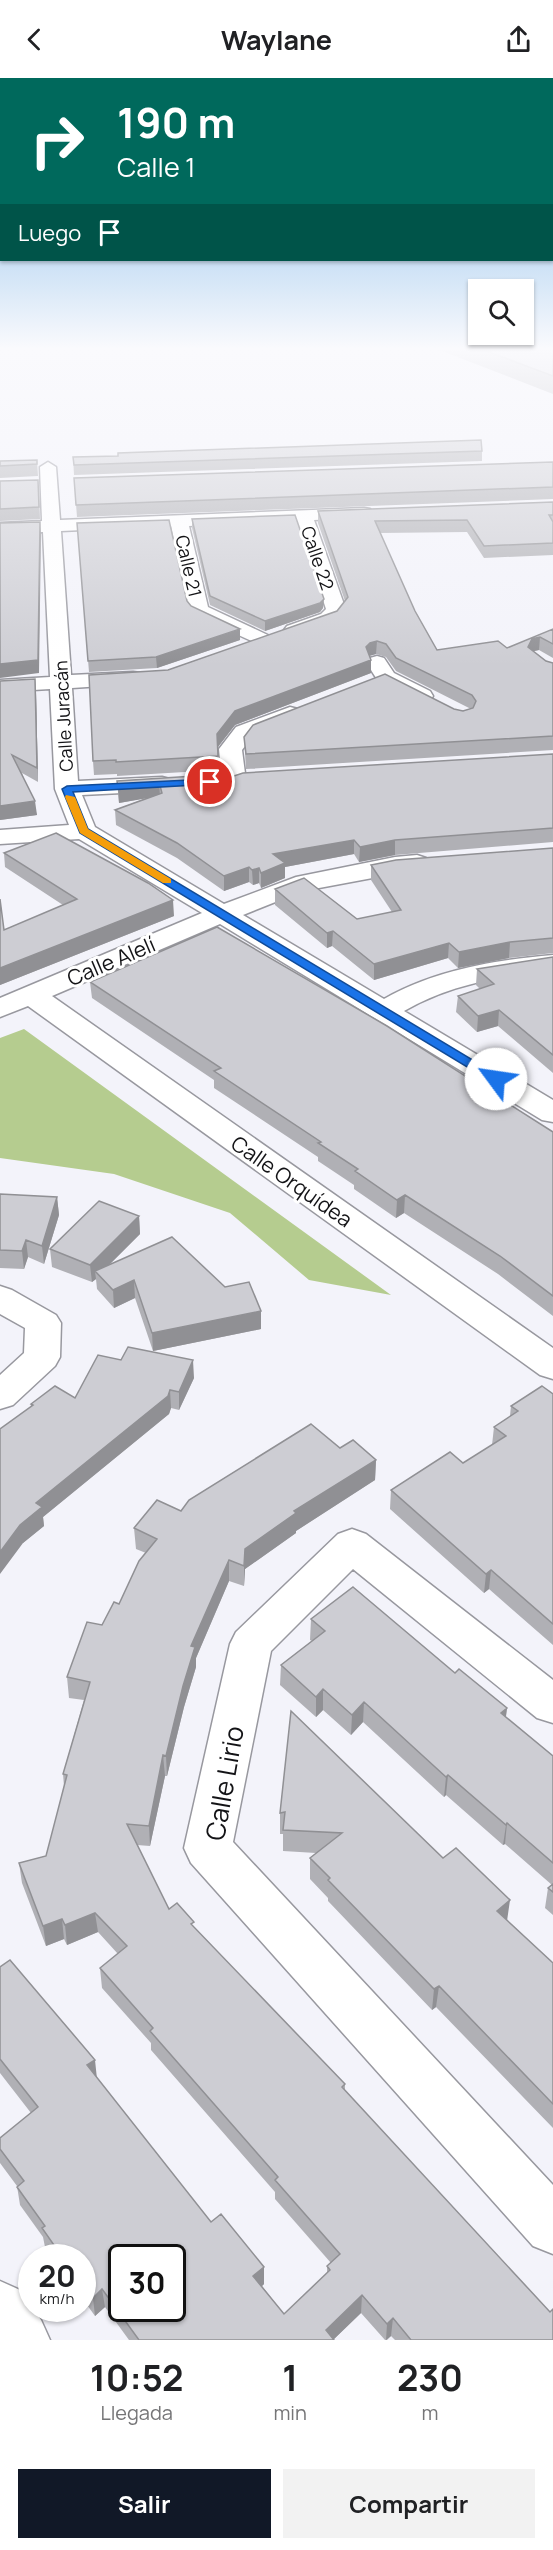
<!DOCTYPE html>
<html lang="es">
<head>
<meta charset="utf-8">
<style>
  body { margin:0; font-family:Manrope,sans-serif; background:#f2f2f2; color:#202124; height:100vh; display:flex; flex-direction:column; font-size:22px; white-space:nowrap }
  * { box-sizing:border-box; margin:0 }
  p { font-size:20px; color:#757577 }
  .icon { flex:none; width:33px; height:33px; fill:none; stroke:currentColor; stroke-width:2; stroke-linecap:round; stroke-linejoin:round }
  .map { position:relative; height:2262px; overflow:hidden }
  .panel { display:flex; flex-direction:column; background:#fff; flex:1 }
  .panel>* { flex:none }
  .hud { position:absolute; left:0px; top:0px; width:554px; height:183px; box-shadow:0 2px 4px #0004; background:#00695c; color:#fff; overflow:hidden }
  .tools { position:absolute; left:468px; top:201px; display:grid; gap:12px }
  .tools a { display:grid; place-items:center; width:66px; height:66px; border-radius:0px; background:#fff; box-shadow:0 2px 4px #0004; font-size:30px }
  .speed { position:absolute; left:18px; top:2166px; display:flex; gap:12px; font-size:30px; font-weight:700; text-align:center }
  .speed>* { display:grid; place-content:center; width:78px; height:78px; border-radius:50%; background:#fff; box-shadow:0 2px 4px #0004; line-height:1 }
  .speed small { font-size:15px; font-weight:400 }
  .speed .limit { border:3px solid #111; border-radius:9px; background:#fff; color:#111 }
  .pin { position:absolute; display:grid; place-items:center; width:51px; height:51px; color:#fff; margin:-26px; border:3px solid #fff; border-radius:50%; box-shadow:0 2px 6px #0007 }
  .me { position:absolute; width:66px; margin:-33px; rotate:301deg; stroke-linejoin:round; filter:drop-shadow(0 0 4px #0008) }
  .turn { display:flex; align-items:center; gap:21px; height:126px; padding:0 18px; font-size:27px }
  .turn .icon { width:78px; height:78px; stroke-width:2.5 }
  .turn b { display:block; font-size:42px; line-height:51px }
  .then { display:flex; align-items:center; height:57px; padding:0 18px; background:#0003; gap:12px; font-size:22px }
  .eta { display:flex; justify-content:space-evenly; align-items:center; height:102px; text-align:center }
  .eta b { font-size:36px; font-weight:700; line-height:42px }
  .cta { display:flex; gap:12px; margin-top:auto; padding:12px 18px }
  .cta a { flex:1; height:69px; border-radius:0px; background:#111827; color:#fff; font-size:24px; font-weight:700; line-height:69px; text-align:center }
  .cta a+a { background:#f2f2f2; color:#202124 }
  header { display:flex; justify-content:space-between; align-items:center; height:78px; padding:0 18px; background:#fff; font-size:27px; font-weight:700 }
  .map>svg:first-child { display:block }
</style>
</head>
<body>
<header><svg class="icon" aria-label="back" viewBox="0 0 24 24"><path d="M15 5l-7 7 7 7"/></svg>Waylane<svg class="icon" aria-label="share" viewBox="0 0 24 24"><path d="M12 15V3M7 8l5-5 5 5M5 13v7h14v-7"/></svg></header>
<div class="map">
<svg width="553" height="2262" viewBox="0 0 553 2262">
  <rect width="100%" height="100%" fill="#f3f3fa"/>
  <path fill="#b5cc8f" d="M24 951 391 1217 309 1202 230 1135 114 1096 0 1080V960Z"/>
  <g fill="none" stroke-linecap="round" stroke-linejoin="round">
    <g stroke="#98989f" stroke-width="3">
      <path id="minor" d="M48 384 56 389 60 442 364 430 370 431 373 435 370 439 364 440 314 442 346 532C336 547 305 561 287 556L284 552 287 548 321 536 326 531 297 443 189 448 208 529 272 559 275 563 272 567 265 569 192 536 189 532 171 448 61 453 71 597 133 594 141 595 144 600 141 605 133 606 72 610 78 703 162 699 170 701 174 706 170 711 162 713 82 717 95 749 224 826 296 799 395 779 417 777 426 780 430 785 426 790 303 813 243 837 384 921C435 892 495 882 553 877V893C501 898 450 906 404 933L553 1022V1044L542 1042 220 846 52 918 553 1270V1301L540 1297 28 928 0 939V920L202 835 79 761 0 766V752L69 747 55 711 50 611 0 614V602L50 599 43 454 0 455V445L42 443 40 389Z
        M377 578 384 580 394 595 430 613 433 618 430 623C417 626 385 611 377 601 373 596 370 590 367 584L370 580Z
        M290 629 298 631 301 636 298 641 252 659 242 672 246 703 242 708 234 710 226 708 222 703 219 671 236 649Z
        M0 1208 12 1212 56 1237 61 1245 60 1279 55 1288 13 1327 0 1331V1297L24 1275 25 1250 0 1236Z
        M352 1451 366 1456 553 1602V1645L537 1640 353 1491 271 1573 233 1764 553 2107V2176L533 2168 191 1785 184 1770 230 1566 236 1554 338 1456Z
        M0 2203 20 2212 41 2242 50 2262H0Z"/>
    </g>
    <use href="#minor" fill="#fff" fill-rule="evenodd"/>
  </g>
  <path fill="#b0b0b5" d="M437 271H553V316Z
    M482 373V383L74 397 73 379Z
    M37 382 38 398 0 400V383Z
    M553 384V421L77 439 74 400Z
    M0 403 39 413 40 441 0 443Z
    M553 424V477L484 480 467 454 380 455 415 533 437 572 507 570 553 551V580L539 572 533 573 546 583 553 585V672L246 691 244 659 454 631 463 633 471 631 396 593 386 579 376 576 369 578 371 582V595L235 647 218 669 219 692 117 698V696L94 697 93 683 168 592 337 533 345 523 318 445V433Z
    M192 441 323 530 320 534 265 553 210 527 192 450Z
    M77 445 187 523 191 528 240 562 157 590 89 594Z
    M35 601 36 614 38 704 22 695 37 737 0 742V603Z
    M553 676V764L395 777 359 784 354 776 285 789V800L261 810 259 805 253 807 249 804 224 813 177 780 116 747 115 732 146 720 119 725 117 703 234 698Z
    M553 770V875L509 880 458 890 448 880 374 902 332 868 327 870 275 827V811L357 841 392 834 371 802V787Z
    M4 775 174 838 0 907V821L4 852 63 827 5 789Z
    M553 879V995L498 948 477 954 456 934 458 918 480 911 476 907 477 891Z
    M90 904 553 1054V1238L498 1196 404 1135 396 1140 354 1111V1107L318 1083V1079L214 1010V1002L92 920Z
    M0 1116 57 1119 59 1137 44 1186 28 1179 24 1191 0 1190Z
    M139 1138 140 1156 110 1186 261 1251 153 1273 135 1220 114 1230 97 1211 96 1201 92 1204 52 1189 50 1171Z
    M194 1300 179 1332 171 1330 169 1336 43 1439 44 1448 23 1465 31 1326 75 1320Z
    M553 1316V1567L489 1511 484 1515 390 1431 391 1412 463 1385 492 1367 494 1349 510 1338 511 1328Z
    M340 1370 376 1382 375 1402 296 1453V1455L245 1491 244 1508 229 1503 196 1580V1589L184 1629 167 1698H165L150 1768 137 1767 169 1831 194 1849 345 2006V2013L553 2262H395L391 2258 387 2262H385L361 2235 334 2261V2262H129L105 2229 95 2238 82 2220V2180H53L45 2169 43 2159 20 2127 17 2108 0 2085V2071L31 2035 0 1995V1889L97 2000 211 2144 264 2189V2206L262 2208 284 2236 327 2195V2188L331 2185 275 2121V2114L151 1972V1965L102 1910 100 1890 118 1876 98 1854 67 1867 64 1861 46 1868 22 1805 19 1785 46 1778 64 1708 63 1696 84 1622 69 1620 67 1599 102 1547 119 1526 146 1475 136 1471 134 1450 181 1433Z
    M311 1541 455 1595 507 1630 506 1639 553 1678V1837L545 1830 548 1810 552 1807 505 1766 503 1767 446 1717 444 1719 363 1644 351 1657 323 1632 316 1639 280 1607 281 1587 312 1563 310 1562Z
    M291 1633 507 1842 553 1885V2050L436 1929 432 1932 328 1823V1820L310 1801V1780L316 1775 283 1773V1756H280V1735Z"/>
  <path fill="#909094" d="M40 444 41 456 39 595 0 600V586Z
    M324 521 323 530 320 534 265 553V543Z
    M240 551V562L157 590 156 579Z
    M540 559 539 572 530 574 528 569 532 561Z
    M377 563 376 576 369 578 366 569 370 565Z
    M371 582V595L235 647 217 670V656L235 633Z
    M35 601 36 614 38 704 37 690Z
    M159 704 160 718 119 725 118 710Z
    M35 723 37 737 0 742V728Z
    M354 762V776L285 789V800L261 810V795L273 776Z
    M395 762V777L359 784 360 769Z
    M249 789V804L224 813V798Z
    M259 790V805L253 807 252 792Z
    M173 822 174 838 0 907V890Z
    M333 853 332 868 327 870V855Z
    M510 864 509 880 458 890 459 874Z
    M449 865 448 880 374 902V886Z
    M499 932 498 948 477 954 478 938Z
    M405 1117 404 1135 396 1140 397 1122Z
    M57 1119 59 1137 44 1186 42 1168Z
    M139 1138 140 1156 99 1197 95 1193 96 1201 92 1204 90 1187Z
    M26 1162 28 1179 24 1191 22 1173Z
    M134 1202 135 1220 114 1230 113 1212Z
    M261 1233V1251L153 1273 152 1255Z
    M193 1282 194 1300 179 1332V1314Z
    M170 1312 171 1330 169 1336 43 1439 44 1448 23 1465 0 1496V1474L36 1425Z
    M376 1382 375 1402 296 1453V1455L245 1491 244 1508V1488L245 1471 294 1433Z
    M229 1482V1503L196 1580V1589L184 1629 167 1698 166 1678 191 1568Z
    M491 1492 489 1511 484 1515 486 1496Z
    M323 1611V1632L316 1639V1619Z
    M364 1624 363 1644 351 1657 352 1637Z
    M507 1630 504 1651 501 1635Z
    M163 1677 165 1698 150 1768 149 1748Z
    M448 1697 446 1717 444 1719 446 1699Z
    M507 1745 505 1766 503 1767 506 1747Z
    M510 1822 507 1843 497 1833Z
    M95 1835 98 1854 67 1867 65 1847Z
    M62 1841 64 1861 46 1868 43 1848Z
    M439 1908 436 1929 432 1932 434 1911Z
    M95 1982 97 2001 87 1987Z
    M264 2189V2206L254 2216 253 2198Z
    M102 2211 105 2229 95 2238 93 2220Z
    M362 2217 361 2235 333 2262 326 2252Z
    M393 2240 391 2258 386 2262 387 2246Z"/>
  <path fill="#cdcdd3" stroke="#909094" stroke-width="1.5" fill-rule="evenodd" d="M481 271H553V298Z
    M481 362 482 373 74 387 73 379 118 378V375Z
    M37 382V386L0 388V383Z
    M553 384V409L76 427 74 400Z
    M38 402 39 429 0 431V403Z
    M553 424V437H549L553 444V465L484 468 467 442 375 443 415 533 437 572 498 563 507 570 553 551V566L540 559 532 561 528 569 546 583 553 585V658L246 676 244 659 253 647 385 596 454 631 463 633 473 630 476 623 472 617 396 580 386 566 377 563 370 565 366 569 371 582 235 633 217 656 218 678 116 684V682L93 683 89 597 168 592 337 533 348 519 318 433Z
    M295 437 324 521 320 525 265 543 210 518 192 441Z
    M169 442 187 523 191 528 240 551 156 579 88 583 77 445Z
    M40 444 38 582 0 586V445Z
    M35 601 37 690 12 677 35 723 0 728V603Z
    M553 676V750L395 762 360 769 354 762 273 776 285 785 261 795 259 790 252 792 249 789 224 798 177 765 115 732 162 715 159 704 118 710 117 703 226 696 234 698 243 695Z
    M56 755 148 805 173 822 0 890V821L4 852 77 821 4 775Z
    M553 770V860L510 864 459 874 449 865 374 886 333 853 327 855 275 811 304 800 357 841 401 832 371 787 396 782Z
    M217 849 387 948 553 1054V1218L500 1178 405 1117 397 1122 355 1093 358 1091 318 1065 321 1064 214 993 221 990 90 904Z
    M553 879V977L499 932 478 938 458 918 494 906 477 891Z
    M0 1116 57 1119 42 1168 26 1162 22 1173 0 1172Z
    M99 1123 139 1138 90 1187 50 1171Z
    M172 1159 225 1209 249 1204 261 1233 152 1255 134 1202 113 1212 95 1193Z
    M128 1269 193 1282 179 1314 170 1312 168 1318 36 1425 42 1429 20 1447 0 1474V1351L33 1327 31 1326 55 1308 75 1320 98 1277 121 1282Z
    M542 1308 553 1316V1546L491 1492 486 1496 391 1412 450 1374 463 1385 506 1358 494 1349 518 1333 511 1328Z
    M311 1346 340 1370 353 1362 376 1382 294 1433 296 1435 245 1471 244 1488 229 1482 191 1568 195 1569 183 1608 166 1678 163 1677 149 1748 127 1746 169 1831 177 1825 194 1844 191 1846 345 2006 342 2009 550 2234 553 2231V2262H411L393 2240 387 2246 362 2217 326 2252 334 2262H139L102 2211 93 2220 82 2206V2180H63L42 2150 45 2148 17 2109 24 2103 0 2071V2060L38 2029 0 1981V1889L10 1882 95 1982 87 1987 211 2144 221 2136 264 2189 253 2198 284 2236 330 2192 327 2188 340 2176 275 2102 278 2099 150 1953 153 1950 100 1890 127 1868 95 1835 65 1847 62 1841 43 1848 19 1785 46 1778 67 1697 63 1696 90 1604 67 1599 87 1544 102 1547 114 1524 119 1526 139 1483 157 1461 134 1450 157 1422 181 1433 189 1422ZM122 2180H172V2230H122Z
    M353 1509 455 1595 459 1591 507 1630 501 1635 553 1678V1785L507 1745 506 1747 448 1697 446 1699 364 1624 352 1637 323 1611 316 1619 281 1587 325 1553 311 1541Z
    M291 1633 443 1780 456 1770 510 1822 497 1833 553 1885V2026L439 1908 434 1911 328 1802 330 1800 310 1780 342 1755 283 1752 285 1734 280 1735Z
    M553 1806V1814L548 1810Z"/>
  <linearGradient id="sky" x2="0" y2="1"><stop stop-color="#69ace6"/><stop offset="0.46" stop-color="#fafafd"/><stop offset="1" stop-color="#fafafd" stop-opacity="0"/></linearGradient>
  <rect width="553" height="588" fill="url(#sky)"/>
  <path fill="#1a73e8" stroke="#114b97" stroke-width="1.5" d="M210 701 215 704 214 706 73 714 88 751 501 999 502 1001 501 1004H492L80 755 62 711 67 708Z"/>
  <path fill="#f59e0b" d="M66 717 75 719 88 751 171 801V805H163L80 755 65 719Z"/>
  <g text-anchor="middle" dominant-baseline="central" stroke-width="6" stroke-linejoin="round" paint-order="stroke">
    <g font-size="18" fill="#131316" stroke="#fff">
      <text transform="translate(318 480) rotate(71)">Calle 22</text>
      <text transform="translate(189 488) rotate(77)">Calle 21</text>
      <text transform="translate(63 638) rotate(-93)">Calle Juracán</text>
    </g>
    <g font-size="21" fill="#131316" stroke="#fff">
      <text transform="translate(111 883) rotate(-23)">Calle Alelí</text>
      <text transform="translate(292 1103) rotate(35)">Calle Orquídea</text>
    </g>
    <g font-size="26" fill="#131316" stroke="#fff">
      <text transform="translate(224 1705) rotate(-80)">Calle Lirio</text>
    </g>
  </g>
</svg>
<div class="tools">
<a><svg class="icon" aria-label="search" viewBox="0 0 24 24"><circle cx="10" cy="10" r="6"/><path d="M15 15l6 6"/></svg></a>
</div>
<div class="speed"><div>20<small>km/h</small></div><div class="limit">30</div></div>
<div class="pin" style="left:210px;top:704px;background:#d93025"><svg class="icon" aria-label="arrive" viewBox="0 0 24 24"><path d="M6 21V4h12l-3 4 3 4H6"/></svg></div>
<svg class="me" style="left:496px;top:1001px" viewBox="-20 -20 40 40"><circle r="19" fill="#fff"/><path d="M0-13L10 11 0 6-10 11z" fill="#1a73e8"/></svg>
<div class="hud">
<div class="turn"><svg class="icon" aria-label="right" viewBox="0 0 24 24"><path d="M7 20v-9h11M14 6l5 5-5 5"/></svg><div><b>190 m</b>Calle 1</div></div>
<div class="then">Luego<svg class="icon" aria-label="arrive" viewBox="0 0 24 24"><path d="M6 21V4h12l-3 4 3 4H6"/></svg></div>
</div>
</div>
<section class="panel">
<div class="eta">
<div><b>10:52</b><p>Llegada</p></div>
<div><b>1</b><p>min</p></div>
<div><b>230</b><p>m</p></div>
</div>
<div class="cta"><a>Salir</a><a>Compartir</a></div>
</section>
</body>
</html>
